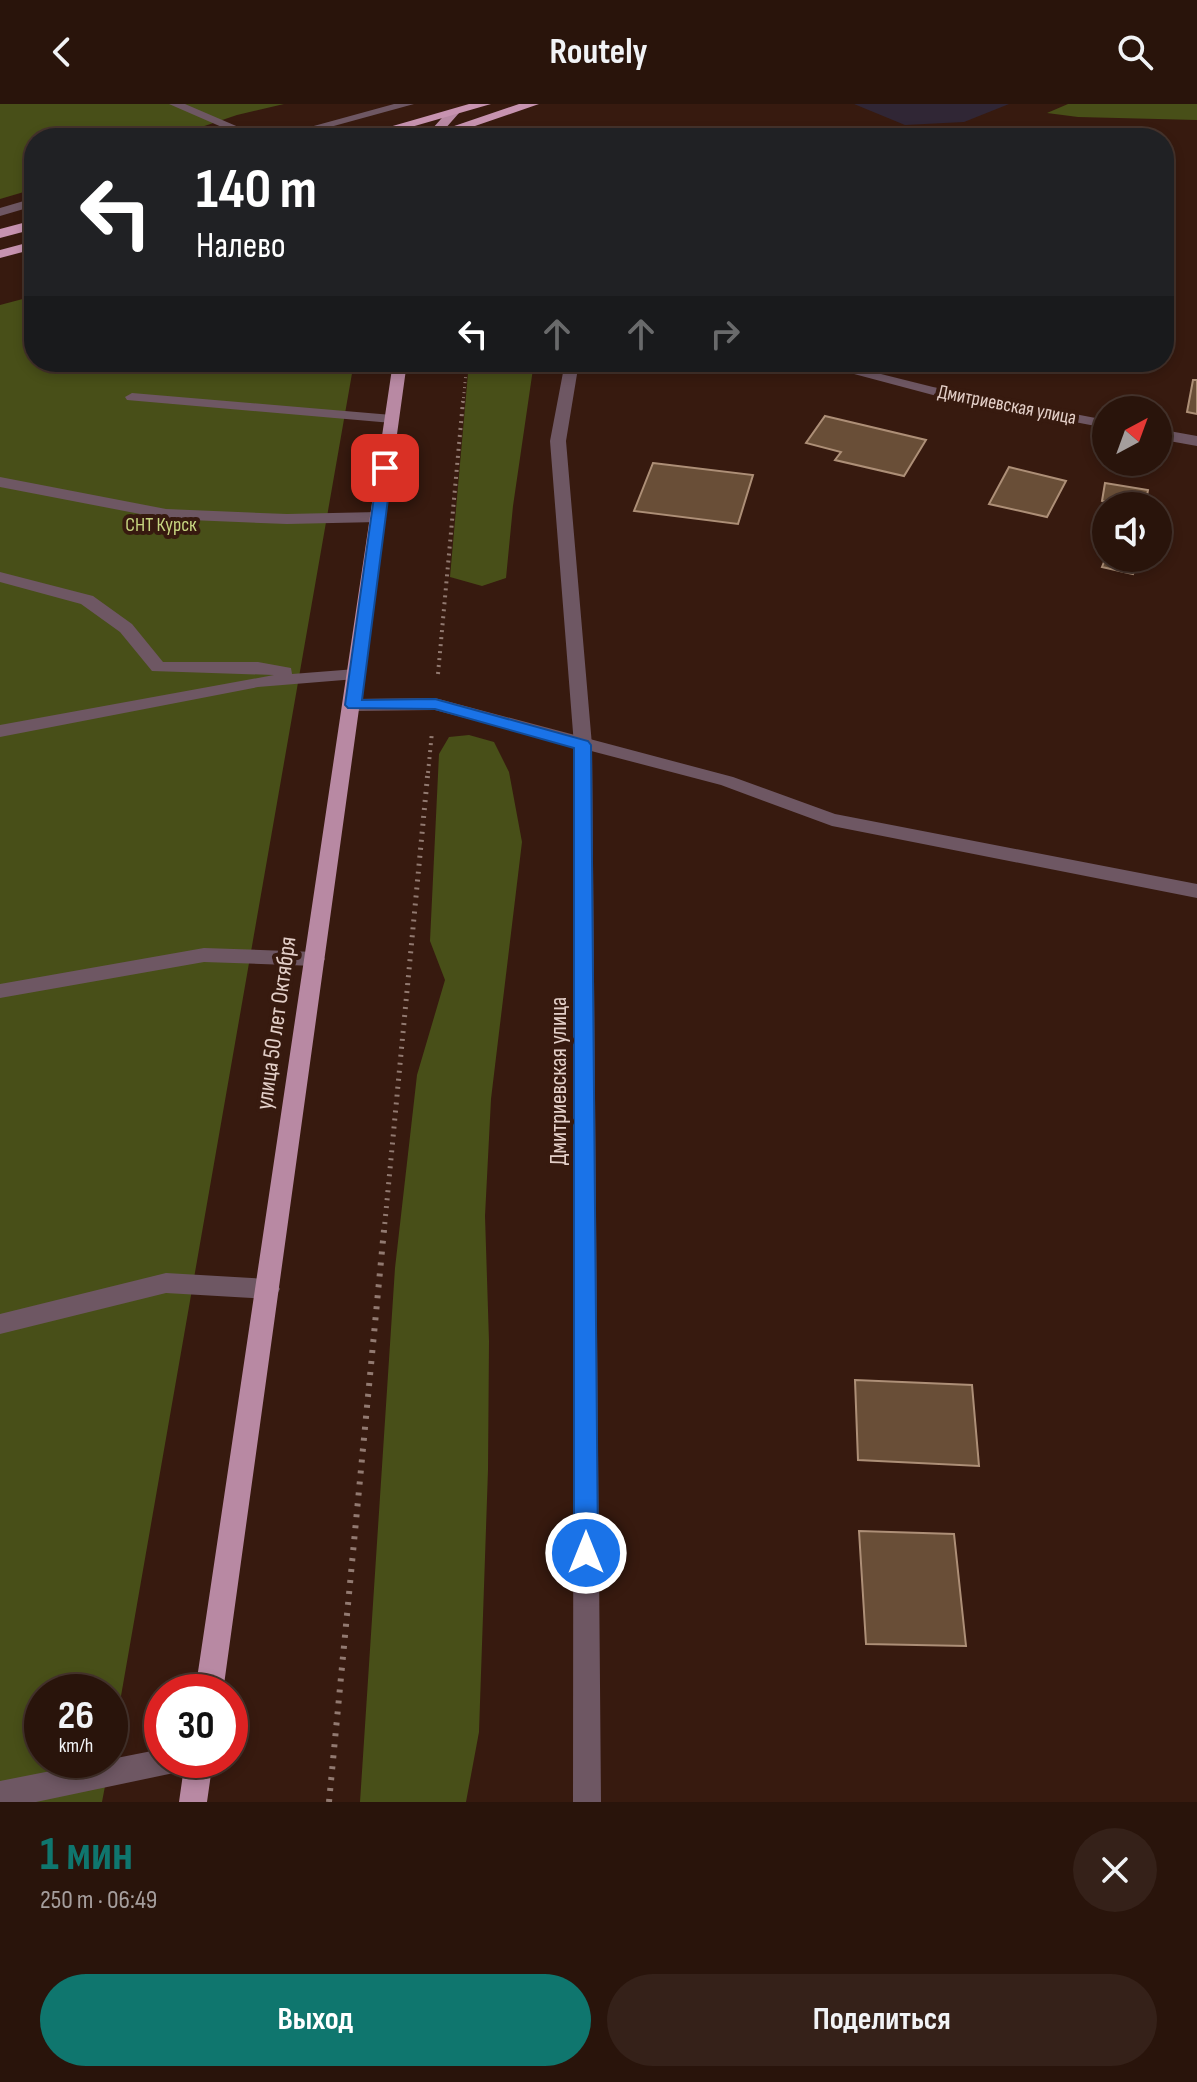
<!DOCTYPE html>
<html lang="ru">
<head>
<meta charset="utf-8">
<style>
  body { margin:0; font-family:"Sofia Sans Condensed",sans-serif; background:#352119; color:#f1f3f6; height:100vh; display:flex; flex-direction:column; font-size:30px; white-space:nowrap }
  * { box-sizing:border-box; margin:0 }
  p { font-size:26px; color:#a59e9d }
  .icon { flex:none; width:44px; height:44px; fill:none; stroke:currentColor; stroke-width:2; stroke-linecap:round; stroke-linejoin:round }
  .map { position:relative; height:1698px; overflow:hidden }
  .details { display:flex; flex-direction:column; background:#29140b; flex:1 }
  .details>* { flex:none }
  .top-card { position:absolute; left:24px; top:24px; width:1150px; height:244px; border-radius:32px; box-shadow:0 4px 12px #0003,0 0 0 2px #45332c; background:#202124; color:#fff; overflow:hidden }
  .needle { width:52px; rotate:41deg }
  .fabs { position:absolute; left:1092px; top:292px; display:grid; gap:16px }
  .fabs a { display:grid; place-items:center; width:80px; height:80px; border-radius:50%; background:#29140b; box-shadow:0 4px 12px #0003,0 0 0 2px #45332c; font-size:40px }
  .speed { position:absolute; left:24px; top:1570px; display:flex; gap:16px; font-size:40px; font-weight:700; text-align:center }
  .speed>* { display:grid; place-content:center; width:104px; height:104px; border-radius:50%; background:#29140b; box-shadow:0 4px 12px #0003,0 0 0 2px #45332c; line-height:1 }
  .speed small { font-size:20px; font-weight:400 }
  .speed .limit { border:12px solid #d22; background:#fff; color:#111 }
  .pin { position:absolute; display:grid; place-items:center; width:68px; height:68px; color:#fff; margin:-34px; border-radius:16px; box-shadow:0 4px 12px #0006 }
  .me { position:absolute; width:88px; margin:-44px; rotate:0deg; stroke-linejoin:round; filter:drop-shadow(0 0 6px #0008) }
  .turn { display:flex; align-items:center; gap:28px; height:168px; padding:0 40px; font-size:36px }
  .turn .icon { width:104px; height:104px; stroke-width:2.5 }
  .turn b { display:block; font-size:56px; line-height:68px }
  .lanes { display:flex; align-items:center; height:76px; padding:0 40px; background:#0003; justify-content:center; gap:40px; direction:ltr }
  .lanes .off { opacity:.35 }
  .round { display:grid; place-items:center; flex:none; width:84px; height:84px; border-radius:42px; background:#352119 }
  .head { display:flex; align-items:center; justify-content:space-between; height:136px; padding:0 40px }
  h1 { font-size:48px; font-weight:700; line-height:60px; color:#0f766e }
  .action { display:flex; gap:16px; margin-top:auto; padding:16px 40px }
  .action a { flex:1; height:92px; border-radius:48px; background:#0f766e; color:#fff; font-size:32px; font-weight:700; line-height:92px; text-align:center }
  .action a+a { background:#352119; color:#f1f3f6 }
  header { display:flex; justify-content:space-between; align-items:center; height:104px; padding:0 40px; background:#29140b; font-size:36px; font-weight:700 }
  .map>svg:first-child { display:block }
</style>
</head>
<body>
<header><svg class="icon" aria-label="back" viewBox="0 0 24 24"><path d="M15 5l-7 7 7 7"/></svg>Routely<svg class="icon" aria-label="search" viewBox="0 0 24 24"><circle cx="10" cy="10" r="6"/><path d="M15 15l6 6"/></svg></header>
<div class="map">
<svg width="1197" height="1698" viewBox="0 0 1197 1698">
  <rect width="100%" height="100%" fill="#371a0f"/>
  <path fill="#302635" d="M854 0H1009L964 18 905 21Z"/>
  <path fill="#484f18" d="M0 0H284L237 11 169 34H34V85L0 95Z
    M1068 0H1197V16L1078 13 1047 9Z
    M34 192V258H354L110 1655V1588H42V1656H110L102 1698H0V201Z
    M469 258H534L513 402 506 474 482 482 450 473Z
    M469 631 494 638 509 668 522 738 491 995 485 1112 489 1237 488 1366 479 1628 466 1698H360L395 1164 417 971 445 876 430 837 439 650 449 633Z"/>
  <path fill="#694e37" stroke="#ad8f77" stroke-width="2" d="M931 258H990L986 268Z
    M1193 276H1197V310L1187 308Z
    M825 312 926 336 904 372 835 356 841 348 806 339Z
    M653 359 753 371 738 420 634 407Z
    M1009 363 1066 377 1047 413 989 400Z
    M1105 379 1148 386 1145 402 1102 397Z
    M1106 453V454L1139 455 1133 470 1102 463Z
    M855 1276 972 1281 979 1362 858 1356Z
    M859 1427 954 1430 966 1542 866 1540Z"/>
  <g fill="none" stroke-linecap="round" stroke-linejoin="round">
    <path stroke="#927a71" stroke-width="3" stroke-dasharray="1 4" stroke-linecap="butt" d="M463 299 467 258"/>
    <path stroke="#927a71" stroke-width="4" stroke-dasharray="2 5" stroke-linecap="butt" d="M438 570 463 297
      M428 669 432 628"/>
    <path stroke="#927a71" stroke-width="5" stroke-dasharray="2 6" stroke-linecap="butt" d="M384 1128 428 667"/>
    <path stroke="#927a71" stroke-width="6" stroke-dasharray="3 8" stroke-linecap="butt" d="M329 1698 384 1126"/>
    <path fill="#6e5763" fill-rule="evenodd" d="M169 0H185L264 34H247Z
      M394 0H414L290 34H270Z
      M34 94V102L0 112V104Z
      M132 289 392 311 399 315 392 319 127 296 125 293Z
      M0 373 166 405 287 410 378 408 386 413 378 418 287 420 166 415 0 383Z
      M0 468 93 492 132 520 163 558H258L291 564 292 570 356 565 365 570 356 575 258 583 0 633V621L274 571 152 567 120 528 81 500 0 478Z
      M435 594 733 673 835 710 1197 780V794L832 722 721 681 435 606 353 607 344 601 353 595Z
      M204 844 315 848 322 850 325 855 322 860 315 862 204 858 0 894V880Z
      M166 1169 268 1175 276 1178 280 1185 276 1192 268 1195 166 1189 0 1230V1210Z
      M162 1645V1656H192L188 1666 36 1698H0V1677Z"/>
    <path fill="#6e5763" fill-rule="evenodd" d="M565 258H579L566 337 592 641 601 1698H573L574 641 550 337Z
      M809 258H833L933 283 1106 316V324L933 291Z
      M1158 325 1197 332V342L1158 335Z"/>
    <path fill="#b889a3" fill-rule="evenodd" d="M449 6 459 9 437 34H424Z
      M393 258H407L223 1588H195Z
      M185 1656H213L207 1698H179Z"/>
    <path fill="#c793b0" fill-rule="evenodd" d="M469 0H491L373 34H351Z
      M519 0H539L440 34H419Z
      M34 116V125L0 134V125Z
      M34 137V145L0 154V146Z"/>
  </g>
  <path fill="#1a73e8" stroke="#114b97" stroke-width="2" d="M385 360 392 364 362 596 435 595 588 637 591 641 598 1449 594 1457 586 1460 578 1457 574 1449V644L435 605 348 604 345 601 378 364Z"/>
  <g text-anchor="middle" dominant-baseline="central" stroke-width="8" stroke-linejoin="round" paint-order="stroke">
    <g font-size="20" fill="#e3cfc8" stroke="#371a0f">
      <text transform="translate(1007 301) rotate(11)">Дмитриевская улица</text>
    </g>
    <g font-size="20" fill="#c7d580" stroke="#371a0f">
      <text x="161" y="421">СНТ Курск</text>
    </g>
    <g font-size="24" fill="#e3cfc8" stroke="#371a0f">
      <text transform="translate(276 919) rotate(-82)">улица 50 лет Октября</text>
      <text transform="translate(558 977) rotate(-90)">Дмитриевская улица</text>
    </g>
  </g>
</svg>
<div class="fabs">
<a><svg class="needle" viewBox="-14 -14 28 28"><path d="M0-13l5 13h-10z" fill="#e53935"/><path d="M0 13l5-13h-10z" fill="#a59e9d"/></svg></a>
<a><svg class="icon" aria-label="sound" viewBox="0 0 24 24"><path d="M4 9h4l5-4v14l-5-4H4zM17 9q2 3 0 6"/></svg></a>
</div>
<div class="speed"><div>26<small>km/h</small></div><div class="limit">30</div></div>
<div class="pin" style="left:385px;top:364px;background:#d93025"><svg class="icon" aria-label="arrive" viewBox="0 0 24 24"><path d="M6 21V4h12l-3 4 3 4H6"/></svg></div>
<svg class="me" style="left:586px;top:1449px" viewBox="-20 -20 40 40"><circle r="17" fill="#1a73e8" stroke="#fff" stroke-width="3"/><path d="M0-11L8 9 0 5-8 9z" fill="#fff"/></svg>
<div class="top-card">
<div class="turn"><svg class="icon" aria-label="left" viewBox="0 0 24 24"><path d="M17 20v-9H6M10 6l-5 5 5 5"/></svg><div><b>140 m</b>Налево</div></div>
<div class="lanes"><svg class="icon" aria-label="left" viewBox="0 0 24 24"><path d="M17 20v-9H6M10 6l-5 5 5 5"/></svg><svg class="icon off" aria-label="ahead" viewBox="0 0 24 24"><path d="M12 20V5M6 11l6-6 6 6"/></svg><svg class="icon off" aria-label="ahead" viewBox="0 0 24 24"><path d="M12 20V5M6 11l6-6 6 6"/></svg><svg class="icon off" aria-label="right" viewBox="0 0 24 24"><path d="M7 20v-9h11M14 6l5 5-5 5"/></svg></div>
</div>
</div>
<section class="details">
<div class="head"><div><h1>1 мин</h1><p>250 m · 06:49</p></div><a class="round"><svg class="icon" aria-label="close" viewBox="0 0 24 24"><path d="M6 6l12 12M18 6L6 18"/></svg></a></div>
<div class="action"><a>Выход</a><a>Поделиться</a></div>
</section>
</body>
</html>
